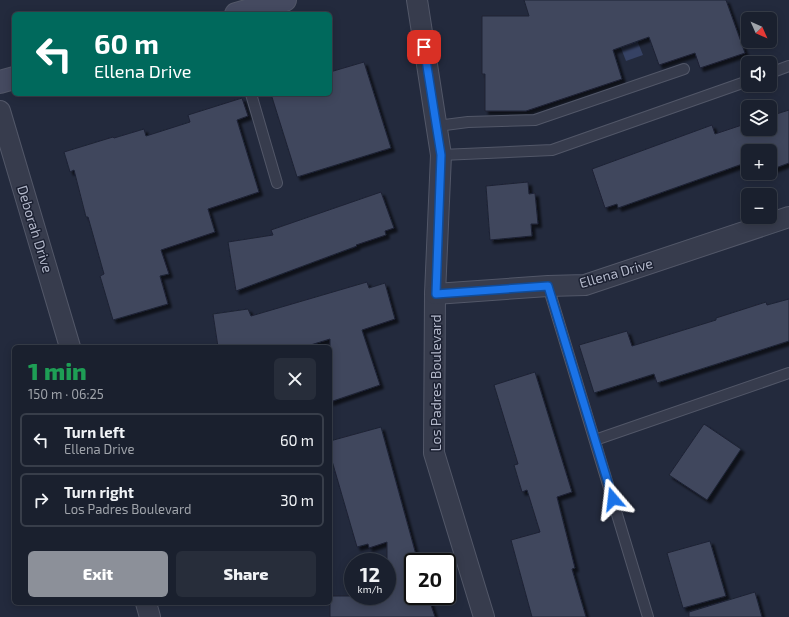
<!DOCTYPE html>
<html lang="en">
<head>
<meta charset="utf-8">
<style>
	:root { --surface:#1a202e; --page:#272d3a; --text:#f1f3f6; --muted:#9fa3aa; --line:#383e4a; --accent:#8c9099 }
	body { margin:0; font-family:"Exo 2",sans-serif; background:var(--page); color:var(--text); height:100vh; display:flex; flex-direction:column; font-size:15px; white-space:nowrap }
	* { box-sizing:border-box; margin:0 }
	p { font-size:13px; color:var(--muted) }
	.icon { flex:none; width:22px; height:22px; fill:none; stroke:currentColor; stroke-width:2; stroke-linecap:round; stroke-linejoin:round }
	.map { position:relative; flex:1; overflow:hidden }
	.panel { position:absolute; left:12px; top:345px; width:320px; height:260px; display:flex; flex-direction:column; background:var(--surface); border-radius:6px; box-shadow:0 2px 10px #0003,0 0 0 1px var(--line) }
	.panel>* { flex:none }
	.guide { position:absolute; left:12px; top:12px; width:320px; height:84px; border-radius:6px; box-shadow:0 2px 10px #0003,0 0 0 1px var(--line); background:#00695c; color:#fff; overflow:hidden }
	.needle { width:26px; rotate:135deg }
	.tools { position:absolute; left:741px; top:12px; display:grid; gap:8px }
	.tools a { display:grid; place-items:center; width:36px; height:36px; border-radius:6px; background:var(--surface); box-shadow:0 2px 10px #0003,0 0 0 1px var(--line); font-size:20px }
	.speed { position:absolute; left:344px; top:553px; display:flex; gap:8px; font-size:20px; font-weight:700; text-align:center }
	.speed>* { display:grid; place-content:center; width:52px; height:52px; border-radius:50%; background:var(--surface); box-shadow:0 2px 10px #0003,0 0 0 1px var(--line); line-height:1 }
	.speed small { font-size:10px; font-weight:400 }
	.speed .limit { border:2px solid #111; border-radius:6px; background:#fff; color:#111 }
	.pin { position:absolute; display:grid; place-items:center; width:34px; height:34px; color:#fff; margin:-17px; border-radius:8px; box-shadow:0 2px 6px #0006 }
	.me { position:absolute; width:44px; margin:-22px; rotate:343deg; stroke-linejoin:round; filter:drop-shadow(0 0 3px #0008) }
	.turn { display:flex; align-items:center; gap:14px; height:84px; padding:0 16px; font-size:18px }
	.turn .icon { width:52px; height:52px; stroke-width:2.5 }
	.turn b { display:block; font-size:28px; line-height:34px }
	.round { display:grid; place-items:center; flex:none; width:42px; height:42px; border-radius:6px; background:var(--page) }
	.summary { display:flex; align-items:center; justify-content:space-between; height:68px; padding:0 16px }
	h1 { font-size:24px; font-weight:800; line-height:30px; color:#1e9e55 }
	.primary-button { display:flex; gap:8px; margin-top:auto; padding:8px 16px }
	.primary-button a { flex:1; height:46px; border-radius:6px; background:var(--accent); color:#fff; font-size:16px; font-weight:800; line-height:46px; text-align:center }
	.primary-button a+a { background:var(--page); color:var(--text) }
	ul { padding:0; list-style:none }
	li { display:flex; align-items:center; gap:12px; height:54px; margin:0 8px 6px; padding:0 8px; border:2px solid var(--line); border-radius:6px }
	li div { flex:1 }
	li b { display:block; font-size:15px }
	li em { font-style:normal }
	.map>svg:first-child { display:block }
	.water { fill:#364264 }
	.building { fill:#3f465d; stroke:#1e2334; filter:url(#shadow) }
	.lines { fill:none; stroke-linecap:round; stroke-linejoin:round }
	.service-casing { stroke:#525768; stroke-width:12 }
	.minor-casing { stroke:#525768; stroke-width:22 }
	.secondary-casing { stroke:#525768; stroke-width:24 }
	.service { stroke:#373c4d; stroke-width:10 }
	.minor { stroke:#373c4d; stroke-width:20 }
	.secondary { stroke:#454a60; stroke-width:22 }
	.route-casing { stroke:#114b97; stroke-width:10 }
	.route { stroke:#1a73e8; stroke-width:7 }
	.labels { text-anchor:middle; stroke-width:3; stroke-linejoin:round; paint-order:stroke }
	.street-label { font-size:14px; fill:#b2b7c9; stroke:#1c2132 }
</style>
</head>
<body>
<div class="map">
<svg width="789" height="617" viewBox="0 0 789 617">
	<defs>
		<filter id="shadow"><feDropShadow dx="3.5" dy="3.5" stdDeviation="1" flood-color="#0009"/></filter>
	</defs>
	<rect width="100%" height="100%" fill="#232a3d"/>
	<polygon class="water" points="630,23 643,55 626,61 614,30"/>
	<g class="building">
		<polygon points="524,0 726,0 745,53 700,68 695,53 659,65 649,37 613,50 622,79 526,111 485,111 485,74 482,74 482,16 529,16"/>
		<polygon points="364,62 391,148 297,177 271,94 330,94 330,72"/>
		<polygon points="242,98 248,116 237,120 259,192 208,209 215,232 161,250 169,274 160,276 168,304 113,320 100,276 104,274 88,217 86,217 74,170 70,172 64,152 113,137 114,138 144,129 146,136 190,122 188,115"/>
		<polygon points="789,110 789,163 770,170 770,151 748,151 748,162 618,208 617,204 605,208 592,169 712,125 715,134 748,123 748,129 770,129 770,116"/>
		<polygon points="528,182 529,194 535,193 538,224 531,224 532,236 490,240 486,186"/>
		<polygon points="381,192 394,228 385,231 386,235 356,245 357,246 236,291 228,242 273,235 271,230"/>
		<polygon points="367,282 369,288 385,283 395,319 362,330 380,385 330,402 330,339 304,347 218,347 213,314 248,309 251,316"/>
		<polygon points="789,299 789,341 657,383 654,374 594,393 579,345 627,331 632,346 716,320 716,318 766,302 767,305"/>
		<polygon points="535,372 572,492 557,497 575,568 572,569 586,617 532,617 511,540 540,532 527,490 522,492 514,465 518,464 494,385"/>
		<polygon points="704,424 741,449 707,500 669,475"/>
		<polygon points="381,427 418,562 413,562 413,596 428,596 435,617 330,617 330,596 387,596 387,542 369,548 368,544 357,547 330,454 330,441"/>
		<polygon points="710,541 726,596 683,608 667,553"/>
		<polygon points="755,592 762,617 689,617 689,612"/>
	</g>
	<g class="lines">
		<defs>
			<g id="service">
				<polyline points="770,73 789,66"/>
				<polyline points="251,94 277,183"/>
				<polyline points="437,126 468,122 535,120 684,69"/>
				<polyline points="441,155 552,150 748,81"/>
				<polyline points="548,286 648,617"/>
				<polyline points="595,440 789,373"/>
			</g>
			<g id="minor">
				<polyline points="417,0 441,155 435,294 434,453 484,617"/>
				<polyline points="0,111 70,347"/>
				<polyline points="435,294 548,286 585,285 789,217"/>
				<polyline points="146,603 150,617"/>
			</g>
			<g id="secondary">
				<polyline points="236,14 285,0"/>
				<polyline points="0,82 14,78"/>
			</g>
		</defs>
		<use href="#service" class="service-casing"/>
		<use href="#minor" class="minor-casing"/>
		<use href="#secondary" class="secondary-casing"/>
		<use href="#service" class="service"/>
		<use href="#minor" class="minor"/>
		<use href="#secondary" class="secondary"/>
	</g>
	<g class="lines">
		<defs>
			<polyline id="route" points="424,47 441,155 436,294 548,286 613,499"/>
		</defs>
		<use href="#route" class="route-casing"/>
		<use href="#route" class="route"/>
	</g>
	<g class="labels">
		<g class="street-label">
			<text transform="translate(35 229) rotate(73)" y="5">Deborah Drive</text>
			<text transform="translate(616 273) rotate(-16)" y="5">Ellena Drive</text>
			<text transform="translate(436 383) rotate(-90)" y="5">Los Padres Boulevard</text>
		</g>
	</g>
</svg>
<div class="tools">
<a><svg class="needle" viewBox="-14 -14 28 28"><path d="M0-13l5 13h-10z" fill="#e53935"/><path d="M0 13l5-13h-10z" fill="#9fa3aa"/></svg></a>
<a><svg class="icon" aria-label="sound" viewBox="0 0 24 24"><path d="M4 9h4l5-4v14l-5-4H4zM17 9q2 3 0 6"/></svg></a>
<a><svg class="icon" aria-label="layers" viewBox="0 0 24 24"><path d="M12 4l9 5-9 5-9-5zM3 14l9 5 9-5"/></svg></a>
<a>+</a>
<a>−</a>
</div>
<div class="speed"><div>12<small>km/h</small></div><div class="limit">20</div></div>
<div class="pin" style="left:424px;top:47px;background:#d93025"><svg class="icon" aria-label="arrive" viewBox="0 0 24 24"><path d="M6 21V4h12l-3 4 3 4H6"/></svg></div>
<svg class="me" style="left:613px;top:499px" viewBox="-20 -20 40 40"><path d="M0-17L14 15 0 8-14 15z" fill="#1a73e8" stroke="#fff" stroke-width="4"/></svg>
<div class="guide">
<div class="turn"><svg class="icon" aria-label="left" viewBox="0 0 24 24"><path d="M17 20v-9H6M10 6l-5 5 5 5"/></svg><div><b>60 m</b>Ellena Drive</div></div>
</div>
<section class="panel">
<div class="summary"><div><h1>1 min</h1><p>150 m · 06:25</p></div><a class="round"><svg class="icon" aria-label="close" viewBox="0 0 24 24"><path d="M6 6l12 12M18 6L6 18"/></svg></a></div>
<ul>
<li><svg class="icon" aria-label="left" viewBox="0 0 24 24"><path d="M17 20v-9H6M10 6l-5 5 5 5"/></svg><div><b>Turn left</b><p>Ellena Drive</p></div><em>60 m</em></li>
<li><svg class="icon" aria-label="right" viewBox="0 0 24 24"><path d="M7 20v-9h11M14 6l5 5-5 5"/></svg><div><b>Turn right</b><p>Los Padres Boulevard</p></div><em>30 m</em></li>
</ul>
<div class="primary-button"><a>Exit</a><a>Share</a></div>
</section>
</div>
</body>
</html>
